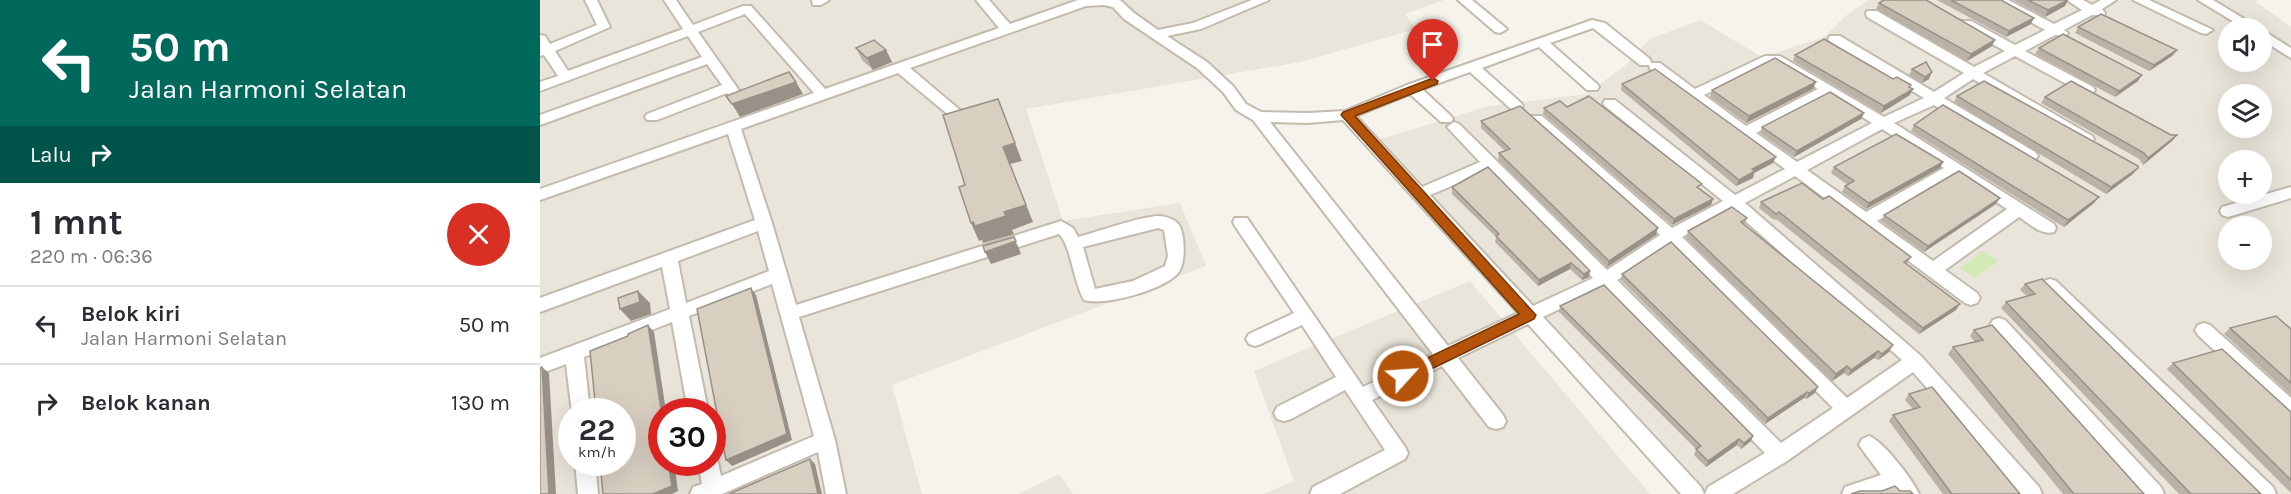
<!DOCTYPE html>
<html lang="id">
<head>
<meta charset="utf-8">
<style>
	:root { --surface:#fff; --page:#f2f2f3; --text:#2b2b33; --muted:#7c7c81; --line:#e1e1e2 }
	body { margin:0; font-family:Karla,sans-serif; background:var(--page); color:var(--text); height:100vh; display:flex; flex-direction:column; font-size:22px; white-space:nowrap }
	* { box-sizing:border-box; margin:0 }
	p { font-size:20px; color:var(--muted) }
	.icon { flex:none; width:33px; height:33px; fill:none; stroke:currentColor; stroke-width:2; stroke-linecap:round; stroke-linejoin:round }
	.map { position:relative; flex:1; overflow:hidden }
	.panel { display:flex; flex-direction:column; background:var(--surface); width:540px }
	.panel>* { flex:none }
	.banner { background:#00695c; color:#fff; overflow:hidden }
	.tools { position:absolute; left:1678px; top:18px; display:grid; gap:12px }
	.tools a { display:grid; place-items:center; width:54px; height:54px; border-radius:50%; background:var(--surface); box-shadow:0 6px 24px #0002; font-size:30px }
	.speed { position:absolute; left:18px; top:398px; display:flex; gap:12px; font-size:30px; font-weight:700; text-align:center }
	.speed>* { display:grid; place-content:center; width:78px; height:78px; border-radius:50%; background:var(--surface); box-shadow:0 6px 24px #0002; line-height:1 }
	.speed small { font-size:15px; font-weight:400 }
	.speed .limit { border:9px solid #d22; background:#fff; color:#111 }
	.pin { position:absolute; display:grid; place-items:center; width:51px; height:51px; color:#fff; margin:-62px -26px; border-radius:50% 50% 50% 0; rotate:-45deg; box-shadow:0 0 6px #0007 }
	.pin .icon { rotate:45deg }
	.me { position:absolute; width:66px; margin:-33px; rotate:64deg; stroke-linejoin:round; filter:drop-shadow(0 0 4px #0008) }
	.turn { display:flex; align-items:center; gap:21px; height:126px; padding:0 30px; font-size:27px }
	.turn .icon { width:78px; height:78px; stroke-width:2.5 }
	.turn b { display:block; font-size:42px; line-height:51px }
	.then { display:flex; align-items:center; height:57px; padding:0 30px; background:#0003; gap:12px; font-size:22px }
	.round { display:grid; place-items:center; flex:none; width:63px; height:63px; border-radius:32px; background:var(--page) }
	.summary { display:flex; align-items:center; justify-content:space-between; height:102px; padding:0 30px }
	h1 { font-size:36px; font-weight:700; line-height:45px }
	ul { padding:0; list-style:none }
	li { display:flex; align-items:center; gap:18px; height:78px; padding:0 30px; border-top:2px solid var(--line) }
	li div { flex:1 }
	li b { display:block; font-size:22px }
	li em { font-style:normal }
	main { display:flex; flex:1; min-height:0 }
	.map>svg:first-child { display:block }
	.residential { fill:#eae5da; fill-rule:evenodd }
	.green { fill:#d2eab5 }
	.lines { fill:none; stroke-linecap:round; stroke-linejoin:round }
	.minor-casing { stroke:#c2bbae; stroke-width:4 }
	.minor { fill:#fff; fill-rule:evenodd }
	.wall { fill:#bab2a6 }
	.shaded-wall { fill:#979187 }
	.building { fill:#d8cfc1; stroke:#979187; stroke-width:1.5 }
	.route { fill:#b45309; stroke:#753606; stroke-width:1.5 }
</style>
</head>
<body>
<main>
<section class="panel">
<div class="banner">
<div class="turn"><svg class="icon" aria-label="left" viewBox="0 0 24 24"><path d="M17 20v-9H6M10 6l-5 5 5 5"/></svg><div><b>50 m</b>Jalan Harmoni Selatan</div></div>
<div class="then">Lalu<svg class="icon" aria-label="right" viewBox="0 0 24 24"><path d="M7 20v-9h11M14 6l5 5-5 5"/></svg></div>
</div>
<div class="summary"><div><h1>1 mnt</h1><p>220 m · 06:36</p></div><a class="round" style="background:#d93025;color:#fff"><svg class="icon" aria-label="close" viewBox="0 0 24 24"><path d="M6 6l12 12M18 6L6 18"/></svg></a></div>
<ul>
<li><svg class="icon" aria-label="left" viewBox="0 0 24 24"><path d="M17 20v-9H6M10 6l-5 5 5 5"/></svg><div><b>Belok kiri</b><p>Jalan Harmoni Selatan</p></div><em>50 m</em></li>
<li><svg class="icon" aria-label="right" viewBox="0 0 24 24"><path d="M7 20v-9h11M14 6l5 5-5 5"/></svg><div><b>Belok kanan</b></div><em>130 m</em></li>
</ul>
</section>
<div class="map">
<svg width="1751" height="494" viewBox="0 0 1751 494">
	<rect width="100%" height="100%" fill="#f6f3ec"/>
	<g class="residential">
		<path d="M0,0H904L865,14L876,29L760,62L486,109L523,221L640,203L666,266L352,385L382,494H0ZM32,411H82V462H32ZM122,411H172V462H122Z"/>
		<path d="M1328,0H1719L1716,2L1751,27V44L1742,47L1751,53V494H1148L834,141L949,106L1046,94L1086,65L1110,39L1160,20L1222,57L1284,37L1304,17ZM1689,28H1722V62H1689ZM1689,94H1722V128H1689ZM1689,160H1722V194H1689ZM1689,226H1722V260H1689Z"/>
		<polygon points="930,281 1110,494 723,494 754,481 714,371"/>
		<polygon points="519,474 533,494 479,494"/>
	</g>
	<polygon class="green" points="1443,251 1458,261 1435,278 1420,268"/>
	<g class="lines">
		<defs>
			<g id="minor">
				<path d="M45,0H57L70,27L15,51L28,71L143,29L124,0H136L153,25L203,6H211L285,89L459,28L436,0H449L470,24L538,0H580L594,13L618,30L653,23L712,0H729L661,29L627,36L667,62L693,86L706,104L721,112L768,113L805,111L867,85L1052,20L1065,23L1110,59L1111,63H1120L1155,89L1225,56H1240L1344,117L1384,98L1290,42L1288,39L1290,36H1300L1394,92L1424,73L1327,17L1326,14L1327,11H1337L1434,67L1465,51L1421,27L1420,24L1421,21H1431L1475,45L1505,30L1452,0H1468L1514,24L1542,10L1527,0H1543L1552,5L1561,0H1576L1562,9L1565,13L1564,16L1552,15L1524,30L1528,33L1526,36L1515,35L1485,51L1553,87L1555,90L1553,93H1543L1475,56L1443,73L1552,136L1554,139L1552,142H1542L1433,79L1404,98L1495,152L1498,156L1495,160H1485L1394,105L1354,123L1514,224L1516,228L1514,232C1501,236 1489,223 1479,217L1405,270L1437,293L1440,298L1437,303L1431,305L1425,303L1255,176L1205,203L1381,356L1499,487L1502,494H1479L1373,372L1247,461L1193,494H1165L1168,487L1225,453L1063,288L1003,317L1161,487L1164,494H1141L988,324L918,358L963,415L966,421L963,427L956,429L949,427L902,366L832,400L865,447L868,453L865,459L800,494H770L773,487L845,450L805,390L751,419L744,421L737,419L734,413L737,407L796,377L762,325L721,344L715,346L709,344L706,339L709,334L754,313L695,226L693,222L695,218H707L823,387L893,354L713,120L696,110L683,92L657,68L584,19L573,7L564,5L546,6L370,68L427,116L429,119L427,122H417L358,73L201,129L232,223L256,305L521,221L533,228L538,237C560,231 599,217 618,216C625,216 635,219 639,225C645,235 646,264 638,273C624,290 565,306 544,300C533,281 531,245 519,234L259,317L295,440L306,494H286L278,452L182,494H150L153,487L162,484L158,462H172V455L178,462L181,476L274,436L232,284L149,316L168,411H148L132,322L44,357L50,411H32V413L26,364L0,374V358L130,309L122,267L0,312V298L215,220L188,134L0,200V189L274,93L205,14L158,32L205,99L203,102H193L187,93L117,120H107L105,117L107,114L182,85L167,64L0,125V115L162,57L148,36L0,91V82L18,76L4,55L0,56V35L5,36L10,44L57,25ZM1053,28L1100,65H1109L1110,69L1245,169L1195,195L1075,100H1065L1063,103L1065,106L1183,201L1132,228L1002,116H992L990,119L992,122L1120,235L1067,270L919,124L914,122L907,127L940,162L882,187L816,116L870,94L901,122H911L913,119L911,116L882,89L930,72L971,109H981L983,106L981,103L942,68L999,47L1047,90H1057L1059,87L1057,84L1010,43ZM1232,63L1237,64L1278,89L1206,126L1164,95ZM1288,96L1332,123L1257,162L1216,133ZM803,120L978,313L908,346L730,122L768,123ZM1342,129L1404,168L1326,212L1267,170ZM948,171L1053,278L993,306L890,195ZM1416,175L1467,209L1393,261L1337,221ZM1193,210L1362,360L1307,398L1142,237ZM618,228L624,230L628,256L625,266L593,281L555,289L543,247ZM218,231L229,271L146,303L138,261ZM1130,245L1293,408L1241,443L1077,280Z"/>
				<polygon points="272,0 289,0 281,5 273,5"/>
				<polygon points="918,0 932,0 967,29 960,33 955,32"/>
				<polygon points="1593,0 1609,0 1673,30 1666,34 1661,33"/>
				<polygon points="1658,0 1673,0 1719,28 1704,28"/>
				<polygon points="1722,30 1751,48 1751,58 1722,40"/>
				<polygon points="1751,187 1751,198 1688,217 1682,215 1680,211 1682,207"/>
				<polygon points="1510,279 1516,281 1733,487 1736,494 1712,494 1504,291 1501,286 1504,281"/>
				<polygon points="1459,318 1465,320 1621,487 1624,494 1601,494 1453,330 1450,325 1453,320"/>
				<polygon points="1664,323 1670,325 1751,398 1751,418 1744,416 1658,335 1655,330 1658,325"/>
				<path d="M1329,436C1343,441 1373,480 1379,494H1356L1352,489L1338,494H1302L1305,487L1341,475L1319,445L1322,439Z"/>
				<polygon points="35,462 55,462 58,494 38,494"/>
			</g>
		</defs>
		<use href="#minor" class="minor-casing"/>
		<use href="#minor" class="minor"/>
	</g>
	<g class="wall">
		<polygon points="1397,0 1461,0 1491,24 1466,37"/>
		<polygon points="1473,0 1528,0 1525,6 1505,17"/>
		<polygon points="1339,3 1452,46 1427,61 1336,9"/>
		<polygon points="1538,27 1637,50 1632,56 1609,71 1535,33"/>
		<polygon points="316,48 346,50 352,62 333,70 322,60"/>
		<polygon points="1499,48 1598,81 1575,97 1495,54"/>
		<polygon points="1255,55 1353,79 1371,85 1370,87 1370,95 1341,113 1253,61"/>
		<polygon points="1372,69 1389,79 1382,83 1369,75"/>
		<polygon points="1082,84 1233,163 1214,173 1213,178 1196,186 1081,90"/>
		<polygon points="1273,89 1206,123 1170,97 1172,90"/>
		<polygon points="1417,96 1593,174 1566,194 1414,102"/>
		<polygon points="1505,97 1632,141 1603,165 1599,159 1501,103"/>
		<polygon points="1027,107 1161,189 1173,199 1171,205 1132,225 1003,114 1004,108"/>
		<polygon points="1324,113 1321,119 1254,157 1220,133 1222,127"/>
		<polygon points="941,121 1116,235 1067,267 958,160 959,153 965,151 941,128"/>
		<polygon points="1374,125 1554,203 1524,227 1371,131"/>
		<polygon points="1403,162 1400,168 1326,209 1302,192 1305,186 1308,185 1291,173 1294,167"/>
		<polygon points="948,167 1049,277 1042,280 1030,269 998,286 955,242 956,237 912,194 912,187"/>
		<polygon points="1283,199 1371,257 1367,264 1416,310 1379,334 1236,219 1234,220 1219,208 1221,202"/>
		<polygon points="1456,204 1384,252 1341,221 1344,215"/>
		<polygon points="1207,218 1205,225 1349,352 1338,360 1334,358 1308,376 1304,373 1292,381 1146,238 1148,231"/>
		<polygon points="1082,274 1275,393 1266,399 1264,398 1225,424 1081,280"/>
		<polygon points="1485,284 1721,494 1639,494 1461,308 1466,302 1487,296 1480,290"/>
		<polygon points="1020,306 1213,436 1211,441 1201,449 1197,445 1166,467 1154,455 1156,449 1019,312"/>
		<polygon points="1690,328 1751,329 1751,395 1684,334"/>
		<polygon points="1434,330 1604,494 1523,494 1408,354 1413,347 1435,342 1430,336"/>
		<polygon points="1633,363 1751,412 1751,493 1627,369"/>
		<polygon points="1369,394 1480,494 1403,494 1349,421 1353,415 1373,409 1365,400"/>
	</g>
	<g class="shaded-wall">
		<polygon points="1528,0 1525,6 1505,17 1508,10"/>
		<polygon points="1494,18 1491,24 1466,37 1469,31"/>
		<polygon points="1455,40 1452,46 1427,61 1431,54"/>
		<polygon points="346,50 352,62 333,70 327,58"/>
		<polygon points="1637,50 1632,56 1609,71 1614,65"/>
		<polygon points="1392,72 1389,79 1382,83 1385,77"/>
		<polygon points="1602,75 1598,81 1575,97 1579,91"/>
		<polygon points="256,82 263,94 200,117 192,104"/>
		<polygon points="1276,82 1273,89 1206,123 1209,116"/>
		<polygon points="1373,89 1370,95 1341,113 1344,106"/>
		<polygon points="458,99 482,161 470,164 493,222 472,230 474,234 443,243 442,240 439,241 431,223 464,212 463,147"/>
		<polygon points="1324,113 1321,119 1254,157 1257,151"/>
		<polygon points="1637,135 1632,141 1603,165 1608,158"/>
		<polygon points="1236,157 1233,163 1214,173 1213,178 1196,186 1199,180 1212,169"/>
		<polygon points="1403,162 1400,168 1326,209 1329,203"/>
		<polygon points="1598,168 1593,174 1566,194 1571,187"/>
		<polygon points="1559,197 1554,203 1524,227 1528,220"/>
		<polygon points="1460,198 1456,204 1384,252 1388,246"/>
		<polygon points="1173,199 1171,205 1132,225 1134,219"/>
		<polygon points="1118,228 1116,235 1067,267 1069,261"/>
		<polygon points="474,237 481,254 451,264 445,252"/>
		<polygon points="1031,263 1030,269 998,286 999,280"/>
		<polygon points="1050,271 1049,277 1042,280 1044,274"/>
		<polygon points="211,288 216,295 252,440 192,466 186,460"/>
		<polygon points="98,291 110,303 111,314 91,321 80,309"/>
		<polygon points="1420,304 1416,310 1379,334 1383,328"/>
		<polygon points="108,325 114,332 126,411 122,411 122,416"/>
		<polygon points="1353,345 1349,352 1338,360 1342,354"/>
		<polygon points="1338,351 1334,358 1308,376 1311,370"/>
		<polygon points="1307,366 1304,373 1292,381 1296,374"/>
		<polygon points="2,367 9,373 16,494 9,494"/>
		<polygon points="1278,387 1275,393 1266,399 1269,393"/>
		<polygon points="1267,392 1264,398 1225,424 1228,418"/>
		<polygon points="1213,436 1211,441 1201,449 1204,443"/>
		<polygon points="1199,439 1197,445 1166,467 1168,461"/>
		<polygon points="270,459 275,464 282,494 278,494"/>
		<polygon points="128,462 134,462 138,491 132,494 113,494"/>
	</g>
	<g class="building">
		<polygon points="1344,0 1386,0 1455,40 1431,54 1339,3"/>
		<polygon points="1411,0 1461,0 1494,18 1469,31"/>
		<polygon points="1488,0 1528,0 1508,10"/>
		<polygon points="1561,14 1637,50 1614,65 1538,27"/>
		<polygon points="1523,34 1602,75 1579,91 1499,48"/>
		<polygon points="1284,39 1353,79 1357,77 1371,85 1369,87 1373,89 1344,106 1255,55"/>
		<polygon points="334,40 346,50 327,58 316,48"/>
		<polygon points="1235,58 1276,82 1209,116 1172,90"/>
		<polygon points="1386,62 1392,72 1385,77 1372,69"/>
		<polygon points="1115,69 1236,157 1212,169 1215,171 1199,180 1082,84"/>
		<polygon points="249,72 256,82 192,104 186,96"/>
		<polygon points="1444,81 1598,166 1598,168 1571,187 1417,96"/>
		<polygon points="1531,81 1631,135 1637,135 1608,158 1604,153 1505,97"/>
		<polygon points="1290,92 1324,113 1257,151 1222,127"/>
		<polygon points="1049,96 1162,184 1157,187 1173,199 1134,219 1004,108 1020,101 1027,107"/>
		<polygon points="458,99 475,143 463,147 486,205 464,212 466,216 435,226 433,222 431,223 419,187 425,185 403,115"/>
		<polygon points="1403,105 1559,197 1528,220 1374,125"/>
		<polygon points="980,106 1118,228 1069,261 959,153 970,149 941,121"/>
		<polygon points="1356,134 1403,162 1329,203 1305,186 1314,181 1294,167"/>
		<polygon points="948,167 1050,271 1044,274 1031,263 999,280 956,236 959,234 912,187"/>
		<polygon points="1419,171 1460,198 1388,246 1344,215"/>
		<polygon points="1262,183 1283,199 1289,196 1371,257 1364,262 1420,304 1383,328 1239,212 1236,214 1221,202"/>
		<polygon points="1192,207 1207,218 1201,222 1353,345 1342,354 1338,351 1311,370 1307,366 1296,374 1148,231"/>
		<polygon points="474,237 476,241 445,252 443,246"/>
		<polygon points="1131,242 1278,387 1269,393 1267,392 1228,418 1082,274"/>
		<polygon points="1502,279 1721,494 1651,494 1466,302 1495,294 1485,284"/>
		<polygon points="1064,285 1213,436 1204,443 1199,439 1168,461 1156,449 1161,446 1020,306"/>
		<polygon points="211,288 247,434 186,460 157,309"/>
		<polygon points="98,291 100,302 80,309 78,298"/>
		<polygon points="1736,316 1751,329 1751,383 1690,328"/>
		<polygon points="108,325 122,416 122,462 128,462 132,486 113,494 63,494 60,462 82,462 82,411 56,411 50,351 88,336 88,334"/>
		<polygon points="1452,325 1604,494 1534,494 1413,347 1443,340 1434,330"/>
		<polygon points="1682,349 1751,412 1751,480 1633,363"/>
		<polygon points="2,367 9,494 0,494 0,368"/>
		<polygon points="1392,387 1480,494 1412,494 1353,415 1380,407 1369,394"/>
		<polygon points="270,459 278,494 189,494"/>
		<polygon points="1355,486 1360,491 1370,491 1373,494 1311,494 1320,491 1342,491"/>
	</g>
	<polygon class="route" points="893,78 898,81 897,84 815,116 996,315 994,319 863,383 858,381 855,376 858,372 979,314 801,115 803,112"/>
</svg>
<div class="tools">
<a><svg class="icon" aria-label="sound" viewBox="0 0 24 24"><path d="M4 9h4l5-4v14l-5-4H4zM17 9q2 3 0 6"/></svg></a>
<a><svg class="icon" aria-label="layers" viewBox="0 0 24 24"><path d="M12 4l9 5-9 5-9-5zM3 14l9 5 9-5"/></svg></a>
<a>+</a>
<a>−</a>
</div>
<div class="speed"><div>22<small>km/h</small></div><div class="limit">30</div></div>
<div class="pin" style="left:893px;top:81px;background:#d93025"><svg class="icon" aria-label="arrive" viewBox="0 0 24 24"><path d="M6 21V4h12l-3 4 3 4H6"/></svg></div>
<svg class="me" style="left:863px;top:376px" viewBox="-20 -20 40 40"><circle r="17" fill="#b45309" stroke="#fff" stroke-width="3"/><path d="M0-11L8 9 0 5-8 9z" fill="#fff"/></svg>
</div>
</main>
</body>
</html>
